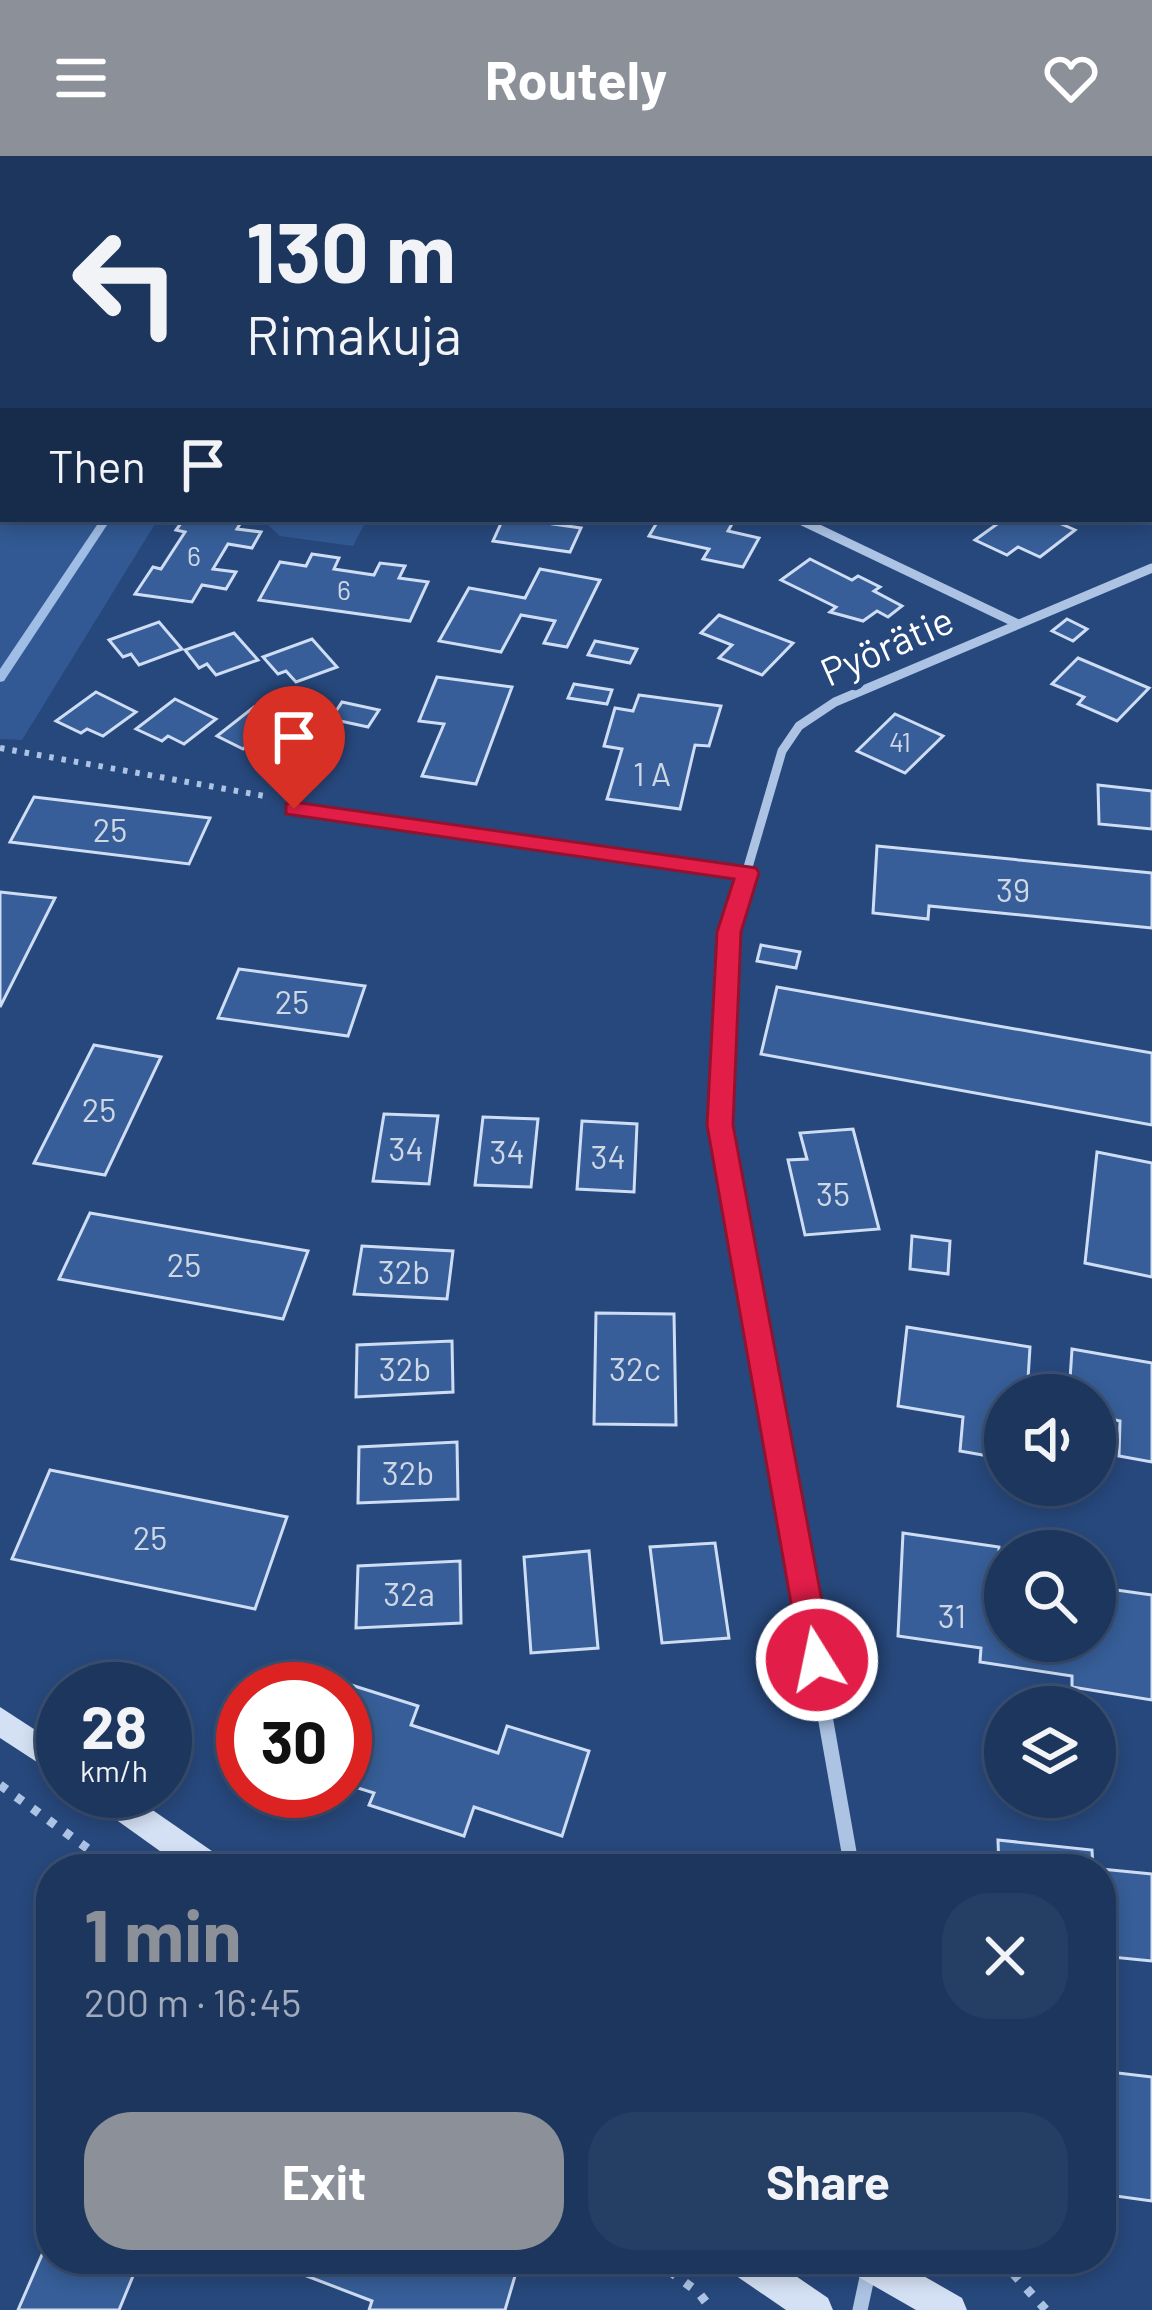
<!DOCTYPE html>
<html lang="en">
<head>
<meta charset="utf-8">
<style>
	:root { --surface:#1d365d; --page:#253e63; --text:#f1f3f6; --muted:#a0abbc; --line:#3b5072; --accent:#8c9099 }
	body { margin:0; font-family:Barlow,sans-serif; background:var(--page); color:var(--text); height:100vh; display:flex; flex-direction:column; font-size:45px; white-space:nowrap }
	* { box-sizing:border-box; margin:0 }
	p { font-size:39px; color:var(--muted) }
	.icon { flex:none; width:66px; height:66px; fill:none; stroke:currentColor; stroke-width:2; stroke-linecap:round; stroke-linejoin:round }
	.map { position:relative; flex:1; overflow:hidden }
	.details { position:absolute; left:36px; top:1698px; width:1080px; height:420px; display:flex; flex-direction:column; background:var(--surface); border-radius:48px; box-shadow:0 6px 18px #0003,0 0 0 3px var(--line) }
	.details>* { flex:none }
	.top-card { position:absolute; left:0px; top:0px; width:1152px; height:366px; box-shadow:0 6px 18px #0003,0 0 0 3px var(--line); background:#1d365d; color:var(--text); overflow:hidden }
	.buttons { position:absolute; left:984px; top:1218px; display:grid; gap:24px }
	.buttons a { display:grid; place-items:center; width:132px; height:132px; border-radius:50%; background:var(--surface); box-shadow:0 6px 18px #0003,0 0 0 3px var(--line); font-size:60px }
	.speed { position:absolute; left:36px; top:1506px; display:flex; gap:24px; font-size:60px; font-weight:700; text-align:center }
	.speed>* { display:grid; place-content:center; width:156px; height:156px; border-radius:50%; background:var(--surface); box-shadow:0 6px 18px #0003,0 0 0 3px var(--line); line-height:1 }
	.speed small { font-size:30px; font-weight:400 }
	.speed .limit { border:18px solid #d22; background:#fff; color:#111 }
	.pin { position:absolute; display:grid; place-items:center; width:102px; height:102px; color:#fff; margin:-123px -51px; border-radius:50% 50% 50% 0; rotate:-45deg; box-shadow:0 0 12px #0007 }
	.pin .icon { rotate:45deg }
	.me { position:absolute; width:132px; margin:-66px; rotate:350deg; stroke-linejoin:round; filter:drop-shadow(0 0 9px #0008) }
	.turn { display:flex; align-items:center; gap:42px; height:252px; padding:0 48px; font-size:54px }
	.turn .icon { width:156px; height:156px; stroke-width:2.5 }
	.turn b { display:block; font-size:84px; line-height:102px }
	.then { display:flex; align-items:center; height:114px; padding:0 48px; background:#0003; gap:24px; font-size:45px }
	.round { display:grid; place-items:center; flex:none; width:126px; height:126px; border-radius:48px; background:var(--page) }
	.headline { display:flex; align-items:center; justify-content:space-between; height:204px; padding:0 48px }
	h1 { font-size:72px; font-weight:700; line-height:90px; color:var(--accent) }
	.action { display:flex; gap:24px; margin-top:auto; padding:24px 48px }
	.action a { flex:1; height:138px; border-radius:48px; background:var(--accent); color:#fff; font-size:48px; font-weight:700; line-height:138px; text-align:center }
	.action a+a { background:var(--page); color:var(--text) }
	header { display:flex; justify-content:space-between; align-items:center; height:156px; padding:0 48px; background:var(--accent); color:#fff; font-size:54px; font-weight:700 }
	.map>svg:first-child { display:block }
	.green { fill:#325993 }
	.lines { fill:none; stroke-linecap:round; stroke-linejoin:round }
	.stream { fill:#a0bde5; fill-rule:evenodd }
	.building { fill:#375e98; stroke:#ceddf4; stroke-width:3 }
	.path-far2 { stroke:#acc3e4; stroke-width:4.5; stroke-dasharray:3 6; stroke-linecap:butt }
	.path-far1 { stroke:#acc3e4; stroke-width:6; stroke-dasharray:4.5 8; stroke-linecap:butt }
	.path { stroke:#acc3e4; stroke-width:9; stroke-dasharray:8 12; stroke-linecap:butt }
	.minor-far2 { stroke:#acc3e4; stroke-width:9 }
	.minor-far1 { stroke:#acc3e4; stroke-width:12 }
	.minor { stroke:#acc3e4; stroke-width:15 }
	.secondary { fill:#d4e1f4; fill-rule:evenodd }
	.route { fill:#e11d48; stroke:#92132f; stroke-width:3 }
	.labels { text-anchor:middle; stroke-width:12; stroke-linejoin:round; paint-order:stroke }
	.far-number-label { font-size:27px; fill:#cdd7e5 }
	.number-label { font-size:33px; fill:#cdd7e5 }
	.street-label { font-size:39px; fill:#fff; stroke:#27487c }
</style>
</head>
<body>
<header><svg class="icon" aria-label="menu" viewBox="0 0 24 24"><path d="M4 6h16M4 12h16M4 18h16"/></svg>Routely<svg class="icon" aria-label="heart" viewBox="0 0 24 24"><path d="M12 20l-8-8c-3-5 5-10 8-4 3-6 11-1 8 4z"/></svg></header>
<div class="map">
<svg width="1152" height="2154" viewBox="0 0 1152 2154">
	<rect width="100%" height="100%" fill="#27487c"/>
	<g class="green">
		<polygon points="0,0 1152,0 1152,187 1149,3 3,3 3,363 158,363 22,584 0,583"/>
		<polygon points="273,363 367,363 353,390 280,380 269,370"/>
	</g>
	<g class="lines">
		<g class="stream">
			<polygon points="350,0 358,0 356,3 348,3"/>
			<polygon points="101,363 111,363 4,525 0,526 0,513"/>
		</g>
	</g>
	<g class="building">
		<polygon points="184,363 243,363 237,373 261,376 252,392 228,388 213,413 236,416 226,433 202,429 192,446 135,438 153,411 161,413 185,376 176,374"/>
		<polygon points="503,363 555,363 553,368 581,372 570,396 493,385"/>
		<polygon points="659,363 719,363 733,366 728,375 759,382 743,411 703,403 709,393 649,380"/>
		<polygon points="1004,363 1050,363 1075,374 1040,401 1018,391 1007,399 975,384"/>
		<polygon points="312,398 339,402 334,413 374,419 380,407 405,410 399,422 428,426 410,465 259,444 280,406 306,410"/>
		<polygon points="810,403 852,424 858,420 880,431 874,435 902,450 888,461 877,455 863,465 830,456 836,451 781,424"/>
		<polygon points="540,413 600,424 567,491 544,487 555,465 521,459 501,496 439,485 469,432 525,442"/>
		<polygon points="719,459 793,487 762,519 719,502 732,489 701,477"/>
		<polygon points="1067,463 1087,473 1073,485 1052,475"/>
		<polygon points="159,466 182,493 139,509 131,498 123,501 109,484"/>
		<polygon points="234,477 258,504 216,519 207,508 199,512 185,494"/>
		<polygon points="312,483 337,511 296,526 286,515 278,518 263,501"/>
		<polygon points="595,485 637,493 630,507 588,499"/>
		<polygon points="1078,502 1149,532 1117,565 1078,548 1084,541 1052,528"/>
		<polygon points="437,521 512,531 476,628 422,620 444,568 419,565"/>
		<polygon points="574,528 612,534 607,548 568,542"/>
		<polygon points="96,536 136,556 103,580 87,573 81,577 56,565"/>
		<polygon points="639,539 721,550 709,590 695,589 680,653 607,643 622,593 604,590 615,552 633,555"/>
		<polygon points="175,543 216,563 184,588 168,580 162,585 136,573"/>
		<polygon points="342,546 379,554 368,571 331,563"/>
		<polygon points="254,551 296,571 265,596 249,588 243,593 217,580"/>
		<polygon points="895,558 943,580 905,617 857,595"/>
		<polygon points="1098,629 1152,635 1152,673 1099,668"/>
		<polygon points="34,641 210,662 189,708 10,686"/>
		<polygon points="877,690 1152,717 1152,772 929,750 928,763 873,757"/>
		<polygon points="0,736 55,742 0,851"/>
		<polygon points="761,789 800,796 796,812 757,805"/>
		<polygon points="239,813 365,830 348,880 218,862"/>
		<polygon points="777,831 1152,897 1152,969 761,898"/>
		<polygon points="94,889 161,901 105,1019 34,1007"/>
		<polygon points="384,958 438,960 429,1028 373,1025"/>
		<polygon points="483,961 538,963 531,1031 475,1029"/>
		<polygon points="582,965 637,968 634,1036 577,1033"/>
		<polygon points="853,973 879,1073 805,1079 788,1004 807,1003 800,977"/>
		<polygon points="1097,996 1152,1007 1152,1121 1085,1107"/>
		<polygon points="90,1057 308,1095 283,1163 59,1123"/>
		<polygon points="912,1080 950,1085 948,1118 910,1113"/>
		<polygon points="362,1090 453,1095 447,1143 354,1138"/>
		<polygon points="596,1157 674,1158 676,1269 594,1268"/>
		<polygon points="907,1171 1030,1191 1027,1239 1005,1239 1005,1303 960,1295 963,1261 898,1250"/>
		<polygon points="452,1185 453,1236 356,1241 357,1189"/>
		<polygon points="1072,1193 1152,1207 1152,1306 1119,1300 1120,1265 1095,1260 1095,1239 1069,1239"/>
		<polygon points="457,1286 458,1343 358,1347 359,1291"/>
		<polygon points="50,1314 287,1361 255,1453 12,1403"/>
		<polygon points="903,1377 999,1391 999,1401 1005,1402 1005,1485 1095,1485 1095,1431 1152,1439 1152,1544 1072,1531 1072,1520 980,1506 981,1492 898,1480"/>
		<polygon points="715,1387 729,1482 662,1487 650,1391"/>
		<polygon points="589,1395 598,1492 531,1497 524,1401"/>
		<polygon points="460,1405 461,1467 356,1472 358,1410"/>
		<polygon points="332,1523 418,1550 411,1569 498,1597 507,1570 589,1595 562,1680 474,1651 464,1680 369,1649 374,1637 345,1628 345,1533 328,1533"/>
		<polygon points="998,1684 1092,1694 1093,1712 1099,1713 999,1713"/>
		<polygon points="1101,1713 1152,1718 1152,1805 1101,1800"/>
		<polygon points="1101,1915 1152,1921 1152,2045 1101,2038"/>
		<polygon points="51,2078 51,2103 140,2103 119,2154 18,2154"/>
		<polygon points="280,2103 520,2103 505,2154 369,2154 372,2145 278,2109"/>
	</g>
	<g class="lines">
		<g class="path-far2">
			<polyline points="157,0 191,3"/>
			<polyline points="696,0 712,3"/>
			<polyline points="206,3 216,0"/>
			<polyline points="318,3 322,0"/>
		</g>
		<polyline class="path-far1" points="0,592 270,641"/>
		<g class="path">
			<polyline points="0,1629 116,1713"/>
			<polyline points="653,2103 698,2136 712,2154"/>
			<polyline points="1000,2103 1046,2154"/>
		</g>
		<g class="minor-far2">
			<polyline points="798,363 1018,468"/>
			<polyline points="294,653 748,717"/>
			<polyline points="727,824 729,776 782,595 799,570 835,546 1152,412"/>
		</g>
		<polyline class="minor-far1" points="727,821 720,969 798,1410"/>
		<g class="minor">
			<polyline points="798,1407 852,1713"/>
			<polyline points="860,2154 871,2103"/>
		</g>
		<g class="secondary">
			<polygon points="0,1551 63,1592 63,1623 0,1582"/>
			<polygon points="85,1635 125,1635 222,1702 226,1713 185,1713 90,1645"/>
			<polygon points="724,2103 771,2103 828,2142 833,2154 786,2154 729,2115"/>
			<polygon points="843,2103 894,2103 962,2142 967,2154 916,2154 848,2115"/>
		</g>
	</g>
	<polygon class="route" points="294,646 756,712 759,717 741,776 733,969 833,1504 829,1514 817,1519 806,1514 801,1504 707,969 717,776 734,723 286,658 286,648"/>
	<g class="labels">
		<g class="far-number-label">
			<text x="194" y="410">6</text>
			<text x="344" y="444">6</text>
			<text x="900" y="596">41</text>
		</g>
		<g class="number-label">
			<text x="652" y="630">1 A</text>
			<text x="110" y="686">25</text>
			<text x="1013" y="746">39</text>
			<text x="292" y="858">25</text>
			<text x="99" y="966">25</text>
			<text x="406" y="1005">34</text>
			<text x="507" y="1008">34</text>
			<text x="608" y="1013">34</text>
			<text x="833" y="1050">35</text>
			<text x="184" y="1121">25</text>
			<text x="404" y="1128">32b</text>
			<text x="405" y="1225">32b</text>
			<text x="635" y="1225">32c</text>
			<text x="408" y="1329">32b</text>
			<text x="150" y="1394">25</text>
			<text x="409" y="1450">32a</text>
			<text x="952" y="1472">31</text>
		</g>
		<g class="street-label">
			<text transform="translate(887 490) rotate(-24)" y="14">Pyörätie</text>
		</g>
	</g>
</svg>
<div class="buttons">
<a><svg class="icon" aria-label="sound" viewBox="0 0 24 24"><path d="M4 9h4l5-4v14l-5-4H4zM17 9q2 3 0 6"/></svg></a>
<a><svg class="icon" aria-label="search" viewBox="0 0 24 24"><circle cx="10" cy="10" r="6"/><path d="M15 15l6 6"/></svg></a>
<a><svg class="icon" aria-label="layers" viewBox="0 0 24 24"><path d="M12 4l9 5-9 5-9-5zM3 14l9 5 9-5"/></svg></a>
</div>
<div class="speed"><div>28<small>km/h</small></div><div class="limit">30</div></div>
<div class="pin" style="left:294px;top:653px;background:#d93025"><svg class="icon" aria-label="arrive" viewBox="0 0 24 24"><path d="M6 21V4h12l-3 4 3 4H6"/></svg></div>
<svg class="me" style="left:817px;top:1504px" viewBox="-20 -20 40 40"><circle r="17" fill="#e11d48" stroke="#fff" stroke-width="3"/><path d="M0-11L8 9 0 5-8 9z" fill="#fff"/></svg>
<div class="top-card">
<div class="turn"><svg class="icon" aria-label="left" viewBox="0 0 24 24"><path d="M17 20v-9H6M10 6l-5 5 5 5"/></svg><div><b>130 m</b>Rimakuja</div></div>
<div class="then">Then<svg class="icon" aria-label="arrive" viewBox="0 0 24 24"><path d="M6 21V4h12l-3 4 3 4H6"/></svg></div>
</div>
<section class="details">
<div class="headline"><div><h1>1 min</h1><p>200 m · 16:45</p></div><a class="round"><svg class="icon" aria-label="close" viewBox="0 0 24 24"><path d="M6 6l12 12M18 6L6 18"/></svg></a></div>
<div class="action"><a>Exit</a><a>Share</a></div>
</section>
</div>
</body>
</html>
